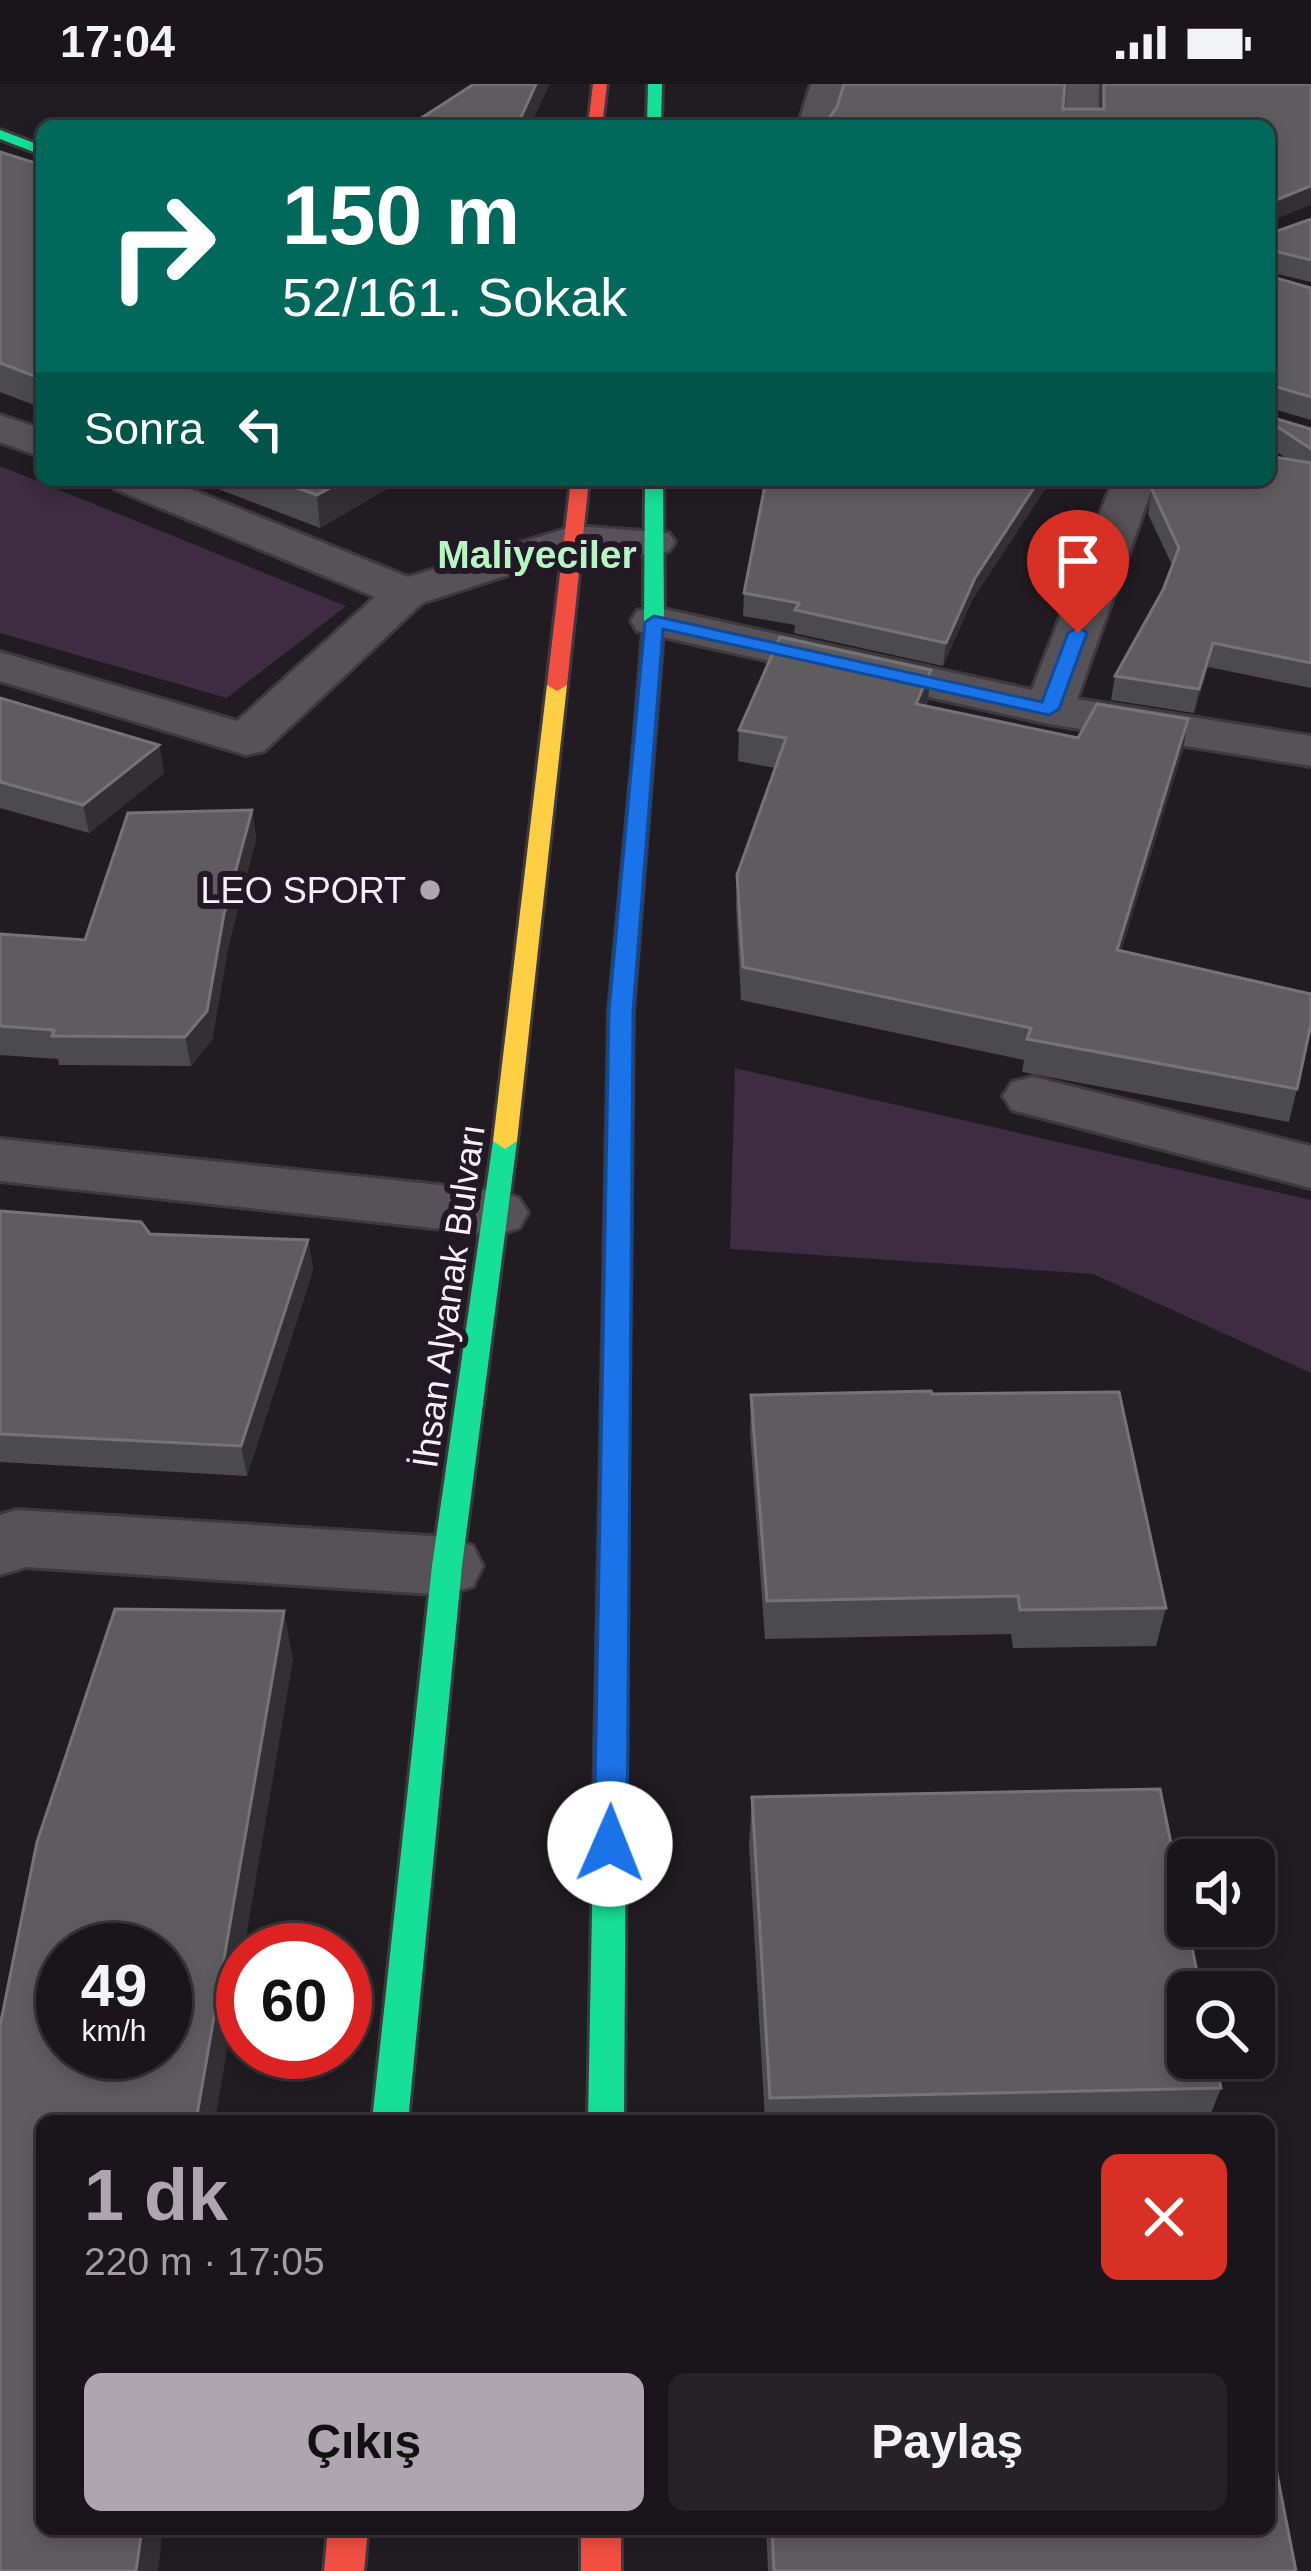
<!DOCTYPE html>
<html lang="tr">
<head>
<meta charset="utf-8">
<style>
	:root { --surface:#19151a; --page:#262227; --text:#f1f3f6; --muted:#9f9fa2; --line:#373439; --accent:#ada6ae }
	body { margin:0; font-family:Arial,sans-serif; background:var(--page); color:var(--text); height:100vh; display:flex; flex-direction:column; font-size:45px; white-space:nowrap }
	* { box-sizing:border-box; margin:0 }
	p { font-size:39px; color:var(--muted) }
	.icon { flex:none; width:66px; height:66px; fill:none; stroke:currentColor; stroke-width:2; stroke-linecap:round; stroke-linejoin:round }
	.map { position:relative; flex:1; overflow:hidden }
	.side { position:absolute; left:36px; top:2031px; width:1239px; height:420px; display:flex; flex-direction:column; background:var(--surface); border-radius:18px; box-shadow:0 6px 18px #0003,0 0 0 3px var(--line) }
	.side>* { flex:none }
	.banner { position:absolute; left:36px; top:36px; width:1239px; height:366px; border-radius:18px; box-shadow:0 6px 18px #0003,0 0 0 3px var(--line); background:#00695c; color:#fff; overflow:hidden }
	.buttons { position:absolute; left:1167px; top:1755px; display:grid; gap:24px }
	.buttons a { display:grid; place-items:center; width:108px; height:108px; border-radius:18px; background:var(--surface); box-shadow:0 6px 18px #0003,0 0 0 3px var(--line); font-size:60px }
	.speed { position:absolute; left:36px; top:1839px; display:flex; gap:24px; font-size:60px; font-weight:700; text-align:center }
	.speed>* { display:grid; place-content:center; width:156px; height:156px; border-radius:50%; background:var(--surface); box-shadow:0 6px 18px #0003,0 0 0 3px var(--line); line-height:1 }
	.speed small { font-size:30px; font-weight:400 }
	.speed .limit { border:18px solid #d22; background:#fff; color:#111 }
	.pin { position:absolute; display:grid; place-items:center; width:102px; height:102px; color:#fff; margin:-123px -51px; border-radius:50% 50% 50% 0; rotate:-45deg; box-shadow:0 0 12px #0007 }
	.pin .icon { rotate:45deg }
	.me { position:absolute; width:132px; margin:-66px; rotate:1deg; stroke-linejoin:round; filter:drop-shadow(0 0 9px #0008) }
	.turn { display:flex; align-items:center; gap:42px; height:252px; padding:0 48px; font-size:54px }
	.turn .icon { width:156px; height:156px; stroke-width:2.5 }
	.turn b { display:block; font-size:84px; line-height:102px }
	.then { display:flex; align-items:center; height:114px; padding:0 48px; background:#0003; gap:24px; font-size:45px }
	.round { display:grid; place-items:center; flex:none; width:126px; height:126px; border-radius:18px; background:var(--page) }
	.head { display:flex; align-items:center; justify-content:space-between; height:204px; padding:0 48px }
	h1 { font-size:72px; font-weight:700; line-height:90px; color:var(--accent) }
	.primary-button { display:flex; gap:24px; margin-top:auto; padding:24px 48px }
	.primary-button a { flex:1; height:138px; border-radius:18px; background:var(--accent); color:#111; font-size:48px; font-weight:700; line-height:138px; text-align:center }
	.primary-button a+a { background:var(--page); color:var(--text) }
	.status { display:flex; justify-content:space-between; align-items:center; height:84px; padding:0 60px; background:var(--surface); direction:ltr }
	.status svg { height:33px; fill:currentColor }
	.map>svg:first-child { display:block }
	.green { fill:#3e2c42 }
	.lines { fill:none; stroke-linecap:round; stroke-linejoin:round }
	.street-casing { stroke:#3d393e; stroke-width:6 }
	.fast-casing { stroke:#3d393e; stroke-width:6 }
	.slow-casing { stroke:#3d393e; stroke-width:6 }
	.jam-casing { stroke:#3d393e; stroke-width:6 }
	.street { fill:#565258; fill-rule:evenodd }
	.fast { fill:#16e098; fill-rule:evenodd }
	.slow { fill:#ffcf43; fill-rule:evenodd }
	.jam { fill:#f24e42; fill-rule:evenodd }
	.wall { fill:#4b4a4c }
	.shaded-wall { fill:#323033 }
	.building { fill:#5e5c5f; stroke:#767377; stroke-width:3; fill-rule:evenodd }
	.route { fill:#1a73e8; stroke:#114b97; stroke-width:3 }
	.poi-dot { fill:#ada6ae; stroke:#231826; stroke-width:4.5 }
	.labels { text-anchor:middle; stroke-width:12; stroke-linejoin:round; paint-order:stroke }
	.poi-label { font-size:36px; fill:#f8f1fa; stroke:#231826; text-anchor:end }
	.street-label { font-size:36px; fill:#f8f1fa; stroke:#231826 }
	.far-district-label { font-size:39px; font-weight:bold; fill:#b5f7c0; stroke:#231826 }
</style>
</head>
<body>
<div class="status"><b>17:04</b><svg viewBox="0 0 49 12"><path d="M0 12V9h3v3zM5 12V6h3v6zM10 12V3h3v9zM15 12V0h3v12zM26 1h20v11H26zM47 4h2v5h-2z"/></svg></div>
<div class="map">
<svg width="1311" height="2487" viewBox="0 0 1311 2487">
	<rect width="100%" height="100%" fill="#211c22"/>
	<g class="green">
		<polygon points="0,382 346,522 227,614 0,549"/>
		<polygon points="735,984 1311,1116 1311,1289 1093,1190 730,1165"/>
	</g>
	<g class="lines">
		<defs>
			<g id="street">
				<polygon points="811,0 843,0 832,42 798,42"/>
				<polygon points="1067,0 1099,0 1098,42 1064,42"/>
				<polygon points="0,331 42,345 42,373 0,358"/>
				<polygon points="109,396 168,396 408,493 575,442 669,449 675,458 669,467 653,471 578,468 422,519 264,667 246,671 0,597 0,568 237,637 375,513 115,405"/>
				<polygon points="1113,396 1155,396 1077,615 1311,652 1311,682 1049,640 654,551 637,547 631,537 637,527 654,523 1032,606"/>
				<polygon points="1033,993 1311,1062 1311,1104 1012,1026 1003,1012 1012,998"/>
				<polygon points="0,1055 497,1107 519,1114 528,1129 519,1144 497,1151 0,1097"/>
				<polygon points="17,1426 447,1453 473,1462 483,1482 473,1502 447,1511 26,1483 0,1491 0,1431"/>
			</g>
			<g id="fast">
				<polygon points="648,0 662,0 661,42 647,42"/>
				<polygon points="0,46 42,62 42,71 0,55"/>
				<polygon points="645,396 663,396 664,537 653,672 643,678 633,672 644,537"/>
				<polygon points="505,1049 517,1057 462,1482 408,2037 372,2037 432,1482 493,1057"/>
				<polygon points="614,1400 624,1403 628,1411 624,2037 588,2037 600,1411 604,1403"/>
			</g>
			<g id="slow">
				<polygon points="557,595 567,601 517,1057 505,1065 493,1057 547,601"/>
				<polygon points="643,666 653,672 633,927 628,1411 624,1419 604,1419 600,1411 609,927 633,672"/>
			</g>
			<g id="jam">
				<polygon points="593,0 607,0 602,42 588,42"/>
				<polygon points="571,396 589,396 567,601 557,607 547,601"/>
				<polygon points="328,2445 368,2445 364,2487 324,2487"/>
				<rect x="581" y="2445" width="40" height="42"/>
			</g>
		</defs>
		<use href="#street" class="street-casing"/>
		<use href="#fast" class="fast-casing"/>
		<use href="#slow" class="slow-casing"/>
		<use href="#jam" class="jam-casing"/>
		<use href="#street" class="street"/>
		<use href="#fast" class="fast"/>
		<use href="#slow" class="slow"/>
		<use href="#jam" class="jam"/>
	</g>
	<g class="wall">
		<polygon points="1102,0 1311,0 1270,138 1269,150 1311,135 1311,198 1269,188 837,23 1102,25"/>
		<polygon points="0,68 42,81 42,324 0,308"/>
		<polygon points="1269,192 1311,204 1311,336 1270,324 1270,333 1311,345 1311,604 1208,583 1194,629 1111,616 1115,592 1163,506 1172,481 1148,430 1152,406 1288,375 1269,363"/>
		<polygon points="195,396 402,396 320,444"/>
		<polygon points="766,396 1051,396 972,516 943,582 794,549 795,541 743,532 744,509"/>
		<polygon points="0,614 159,661 164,689 89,749 0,724"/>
		<polygon points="928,617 926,622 1078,654 1188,635 1183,666 1121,867 1297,1005 1289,1038 1022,988 1024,976 741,916 736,823 737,791 775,684 738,677 739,646"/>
		<polygon points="252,726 256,755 229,859 212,956 191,982 59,981 58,975 0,971 0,850 85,856"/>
		<polygon points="0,1127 150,1150 308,1156 313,1186 247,1392 0,1378"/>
		<polygon points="932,1310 1166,1524 1156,1562 1013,1564 1011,1550 765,1555 750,1349 751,1311"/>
		<polygon points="752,1713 1221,2004 1208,2037 765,2037 749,1761"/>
		<polygon points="766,2445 1269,2445 1296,2487 768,2487"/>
	</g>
	<g class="shaded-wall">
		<polygon points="536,0 550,0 530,42 517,42"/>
		<polygon points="1311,102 1311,121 1269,138 1271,118"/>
		<polygon points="344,396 402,396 320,444 317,411"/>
		<polygon points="1039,396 1051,396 972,516 943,582 946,559 975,494"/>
		<polygon points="1213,559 1208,583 1194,629 1199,605"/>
		<polygon points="931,586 928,617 913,651 916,620"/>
		<polygon points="1188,635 1183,666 1111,898 1117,866"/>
		<polygon points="159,661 164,689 89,749 83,721"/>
		<polygon points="252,726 256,755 229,859 212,956 191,982 185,953 224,830"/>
		<polygon points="308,1156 313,1186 247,1392 241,1362"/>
		<polygon points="284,1527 293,1576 215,2037 196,2037"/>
		<polygon points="142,2445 163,2445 158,2487 136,2487"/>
	</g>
	<g class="building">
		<polygon points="474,0 536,0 517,42 409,42"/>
		<polygon points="844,0 1065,0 1063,25 1104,25 1104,0 1311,0 1311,102 1271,118 1269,150 1311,135 1311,176 1270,166 1269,183 1269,42 824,42 837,23"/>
		<polygon points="0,68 42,81 42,295 0,279"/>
		<polygon points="1269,192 1311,204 1311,313 1271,301 1270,333 1311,345 1311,365 1269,337"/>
		<polygon points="1269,372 1311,379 1311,579 1213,559 1199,605 1115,592 1163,506 1179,464 1152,406 1155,396 1269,396"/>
		<polygon points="275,396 344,396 317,411"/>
		<polygon points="766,396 1039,396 975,494 946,559 795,526 799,519 744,509"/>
		<polygon points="780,553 931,586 916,620 1078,654 1097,620 1188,635 1117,866 1311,910 1311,940 1297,1005 1027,955 1031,944 743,883 737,791 786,654 739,646"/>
		<polygon points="0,614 159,661 83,721 0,698"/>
		<polygon points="252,726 224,830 207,927 185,953 52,952 54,946 0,942 0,850 85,856 128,729"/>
		<polygon points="0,1127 141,1138 150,1150 308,1156 241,1362 0,1350"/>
		<polygon points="931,1307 932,1310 1119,1308 1166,1524 1020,1526 1018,1512 767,1517 751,1311"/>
		<path d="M115,1525L284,1527L196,2037H42V2445H142L136,2487H0V1942L37,1758ZM63,1866H165V1968H63Z"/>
		<polygon points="1160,1705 1201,1908 1188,1908 1188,1974 1214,1974 1221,2004 770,2014 752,1713"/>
		<polygon points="1269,2349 1296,2487 774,2487 772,2445 1269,2445"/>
	</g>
	<polygon class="route" points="654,532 1042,618 1068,549 1078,543 1087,549 1059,625 1049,631 663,545 633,927 627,1760 622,1770 610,1774 598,1770 594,1760 609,927 645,538"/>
	<circle class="poi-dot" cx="430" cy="806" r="12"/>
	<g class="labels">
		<g class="poi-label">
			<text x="406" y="819">LEO SPORT</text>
		</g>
		<g class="street-label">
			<text transform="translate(448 1212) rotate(-82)" y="13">İhsan Alyanak Bulvarı</text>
		</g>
		<g class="far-district-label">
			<text x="537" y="484">Maliyeciler</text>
		</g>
	</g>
</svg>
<div class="buttons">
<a><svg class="icon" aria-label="sound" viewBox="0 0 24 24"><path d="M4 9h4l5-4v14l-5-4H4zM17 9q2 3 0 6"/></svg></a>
<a><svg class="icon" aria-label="search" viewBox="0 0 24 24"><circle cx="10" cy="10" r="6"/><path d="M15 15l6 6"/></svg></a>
</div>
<div class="speed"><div>49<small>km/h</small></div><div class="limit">60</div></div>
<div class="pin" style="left:1078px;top:549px;background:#d93025"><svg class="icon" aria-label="arrive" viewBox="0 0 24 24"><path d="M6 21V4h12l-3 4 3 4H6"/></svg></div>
<svg class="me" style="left:610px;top:1760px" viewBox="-20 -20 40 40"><circle r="19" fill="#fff"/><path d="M0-13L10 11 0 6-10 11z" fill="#1a73e8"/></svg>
<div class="banner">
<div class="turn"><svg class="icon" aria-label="right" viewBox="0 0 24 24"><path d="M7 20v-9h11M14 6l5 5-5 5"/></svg><div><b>150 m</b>52/161. Sokak</div></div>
<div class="then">Sonra<svg class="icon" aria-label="left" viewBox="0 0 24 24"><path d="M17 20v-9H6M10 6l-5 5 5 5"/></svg></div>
</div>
<section class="side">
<div class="head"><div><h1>1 dk</h1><p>220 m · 17:05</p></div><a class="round" style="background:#d93025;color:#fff"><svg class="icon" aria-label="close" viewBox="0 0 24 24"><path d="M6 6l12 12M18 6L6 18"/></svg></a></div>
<div class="primary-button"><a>Çıkış</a><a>Paylaş</a></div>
</section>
</div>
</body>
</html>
